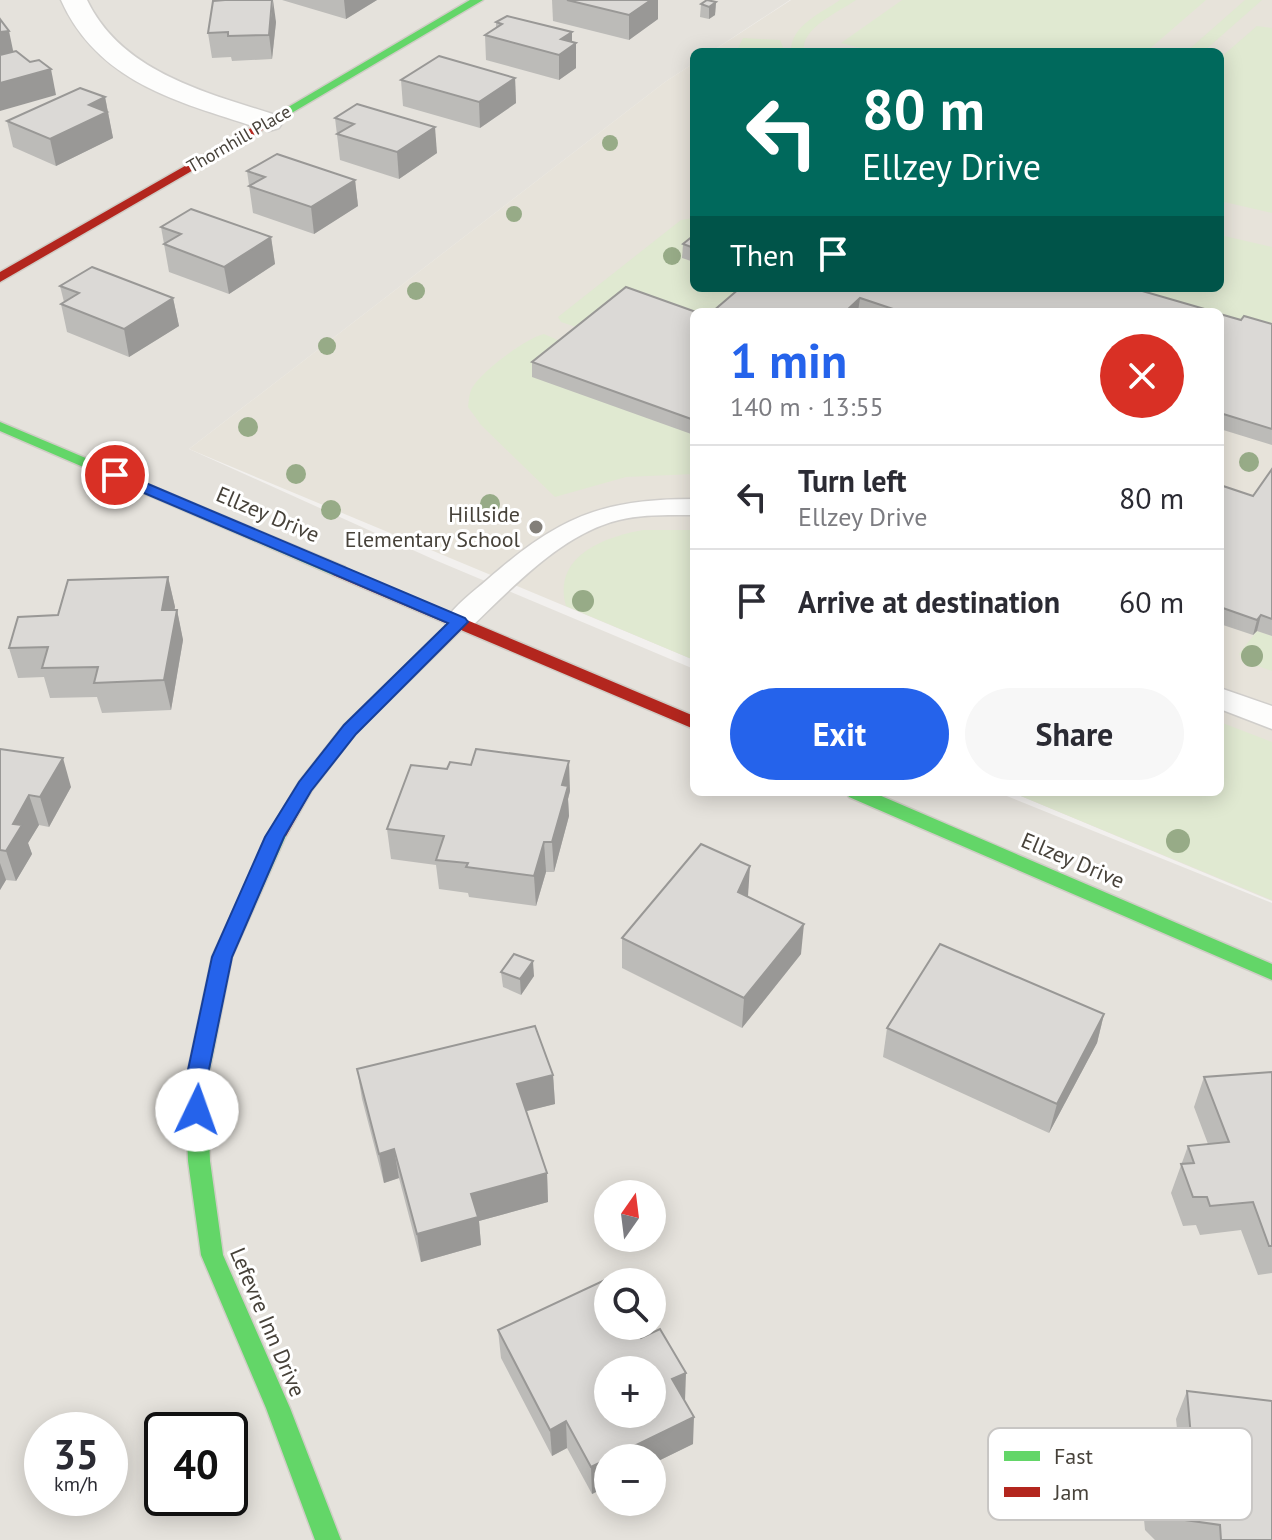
<!DOCTYPE html>
<html lang="en">
<head>
<meta charset="utf-8">
<style>
	:root { --surface:#fff; --page:#f7f7f7; --text:#2b2b33; --muted:#7c7c81; --line:#e1e1e2; --accent:#2563eb }
	body { margin:0; font-family:"PT Sans",sans-serif; background:var(--page); color:var(--text); height:100vh; display:flex; flex-direction:column; font-size:30px; white-space:nowrap }
	* { box-sizing:border-box; margin:0 }
	p { font-size:26px; color:var(--muted) }
	.icon { flex:none; width:44px; height:44px; fill:none; stroke:currentColor; stroke-width:2; stroke-linecap:round; stroke-linejoin:round }
	.map { position:relative; flex:1; overflow:hidden }
	.sheet { position:absolute; left:690px; top:308px; width:534px; height:488px; display:flex; flex-direction:column; background:var(--surface); border-radius:12px; box-shadow:0 4px 20px #0003 }
	.sheet>* { flex:none }
	.hud { position:absolute; left:690px; top:48px; width:534px; height:244px; border-radius:12px; box-shadow:0 4px 20px #0003; background:#00695c; color:#fff; overflow:hidden }
	.needle { width:52px; rotate:14deg }
	.controls { position:absolute; left:594px; top:1180px; display:grid; gap:16px }
	.controls a { display:grid; place-items:center; width:72px; height:72px; border-radius:50%; background:var(--surface); box-shadow:0 4px 20px #0003; font-size:40px }
	.speed { position:absolute; left:24px; top:1412px; display:flex; gap:16px; font-size:40px; font-weight:700; text-align:center }
	.speed>* { display:grid; place-content:center; width:104px; height:104px; border-radius:50%; background:var(--surface); box-shadow:0 4px 20px #0003; line-height:1 }
	.speed small { font-size:20px; font-weight:400 }
	.speed .limit { border:4px solid #111; border-radius:12px; background:#fff; color:#111 }
	.pin { position:absolute; display:grid; place-items:center; width:68px; height:68px; color:#fff; margin:-34px; border:4px solid #fff; border-radius:50%; box-shadow:0 2px 8px #0007 }
	.me { position:absolute; width:88px; margin:-44px; rotate:3deg; stroke-linejoin:round; filter:drop-shadow(0 0 6px #0008) }
	.turn { display:flex; align-items:center; gap:28px; height:168px; padding:0 40px; font-size:36px }
	.turn .icon { width:104px; height:104px; stroke-width:2.5 }
	.turn b { display:block; font-size:56px; line-height:68px }
	.then { display:flex; align-items:center; height:76px; padding:0 40px; background:#0003; gap:16px; font-size:30px }
	.round { display:grid; place-items:center; flex:none; width:84px; height:84px; border-radius:42px; background:var(--page) }
	.headline { display:flex; align-items:center; justify-content:space-between; height:136px; padding:0 40px }
	h1 { font-size:48px; font-weight:700; line-height:60px; color:var(--accent) }
	.action { display:flex; gap:16px; margin-top:auto; padding:16px 40px }
	.action a { flex:1; height:92px; border-radius:48px; background:var(--accent); color:#fff; font-size:32px; font-weight:700; line-height:92px; text-align:center }
	.action a+a { background:var(--page); color:var(--text) }
	ul { padding:0; list-style:none }
	li { display:flex; align-items:center; gap:24px; height:104px; padding:0 40px; border-top:2px solid var(--line) }
	li div { flex:1 }
	li b { display:block; font-size:30px }
	li em { font-style:normal }
	.map>svg:first-child { display:block }
	.residential { fill:#e5e2dc; fill-rule:evenodd }
	.education { fill:#e7e3da }
	.green { fill:#e0e9d1 }
	.lines { fill:none; stroke-linecap:round; stroke-linejoin:round }
	.lane-casing { stroke:#d0cecb; stroke-width:3 }
	.street-casing { stroke:#d0cecb; stroke-width:3 }
	.fast-casing { stroke:#d0cdc6; stroke-width:3 }
	.jam-casing { stroke:#d0cdc6; stroke-width:3 }
	.lane { fill:#fdfdfc; fill-rule:evenodd }
	.street { fill:#fdfdfc; fill-rule:evenodd }
	.fast { fill:#63d668; fill-rule:evenodd }
	.jam { fill:#b3261e; fill-rule:evenodd }
	.tree { fill:#97ab87 }
	.wall { fill:#bcbbb8 }
	.shaded-wall { fill:#999896 }
	.building { fill:#dbd9d6; stroke:#999896; stroke-width:2; fill-rule:evenodd }
	.route { fill:#2563eb; stroke:#184099; stroke-width:2 }
	.poi-dot { fill:#837f79; stroke:#fff; stroke-width:3 }
	.labels { text-anchor:middle; stroke-width:6; stroke-linejoin:round; paint-order:stroke }
	.far-street-label { font-size:18px; fill:#47423a; stroke:#fff }
	.street-label { font-size:22px; fill:#47423a; stroke:#fff }
	.poi-label { font-size:22px; fill:#47423a; stroke:#fff; text-anchor:end }
	.key { fill:#fff; stroke:#c8c6c4; stroke-width:2 }
	.key-label { font-size:22px; fill:#47423a }
</style>
</head>
<body>
<div class="map">
<svg width="1272" height="1540" viewBox="0 0 1272 1540">
	<rect width="100%" height="100%" fill="#f2f0ee"/>
	<path class="residential" d="M0,0H790L711,52H694V63L665,82L189,449L435,560L694,669V792H997L1272,903V1540H0ZM608,1194H652V1238H608ZM608,1282H652V1326H608ZM608,1370H652V1414H608ZM42,1430H110V1498H42ZM162,1430H230V1498H162ZM608,1458H652V1502H608Z"/>
	<polygon class="education" points="791,0 1272,0 1272,901 1011,792 1220,792 1220,312 694,312 694,660 189,449 665,82 694,63 694,288 1220,288 1220,52 711,52"/>
	<g class="green">
		<path d="M840,0H856C839,12 800,28 804,52H791C790,26 821,13 840,0Z"/>
		<polygon points="902,0 1206,0 1146,52 876,52 841,43"/>
		<polygon points="1245,0 1262,0 1203,52 1186,52"/>
		<polygon points="1257,26 1272,28 1272,213 1220,201 1220,58"/>
		<polygon points="743,38 780,40 785,52 736,52"/>
		<polygon points="692,218 694,249 683,258 694,262 694,288 756,288 729,312 694,312 588,331 561,322 558,317 681,220"/>
		<polygon points="1220,235 1272,247 1272,340 1220,329 1220,312 1162,312 1089,288 1220,288"/>
		<path d="M544,334L571,346L694,435V474L626,477L555,497L481,425L468,407C469,400 469,394 472,388C482,371 526,338 544,334Z"/>
		<path d="M643,530H694V660L566,606C552,557 603,537 643,530Z"/>
		<polygon points="1257,631 1272,636 1272,671 1246,662 1239,654"/>
		<polygon points="1220,722 1272,742 1272,900 1011,792 1220,792"/>
	</g>
	<g class="lines">
		<defs>
			<g id="lane">
				<path d="M694,499V515C670,515 643,514 619,520C561,534 512,588 469,629L459,631L449,629L444,622C455,605 473,592 488,579C558,518 600,499 694,499Z"/>
				<polygon points="1220,688 1272,706 1272,729 1220,709"/>
			</g>
			<path id="street" d="M61,0H87C122,73 208,93 279,116L283,122L279,128L269,131L259,128C179,102 98,83 61,0Z"/>
			<g id="fast">
				<polygon points="470,0 483,0 278,121 268,119"/>
				<polygon points="0,422 345,567 347,571 345,575 333,575 0,431"/>
				<polygon points="846,792 872,792 1272,964 1272,980 849,797"/>
				<polygon points="279,824 288,831 232,957 207,1084 210,1161 223,1255 290,1408 341,1540 315,1540 266,1408 201,1255 188,1161 185,1084 212,957 270,831"/>
			</g>
			<g id="jam">
				<polygon points="274,115 280,119 278,121 0,282 0,272"/>
				<polygon points="339,566 694,716 694,729 461,630 356,733 312,790 286,836 272,836 270,831 299,782 344,725 448,624 333,575 331,571"/>
			</g>
		</defs>
		<use href="#lane" class="lane-casing"/>
		<use href="#street" class="street-casing"/>
		<use href="#fast" class="fast-casing"/>
		<use href="#jam" class="jam-casing"/>
		<use href="#lane" class="lane"/>
		<use href="#street" class="street"/>
		<use href="#fast" class="fast"/>
		<use href="#jam" class="jam"/>
	</g>
	<g class="tree">
		<circle cx="610" cy="143" r="8"/>
		<circle cx="514" cy="214" r="8"/>
		<circle cx="672" cy="256" r="9"/>
		<circle cx="416" cy="291" r="9"/>
		<circle cx="327" cy="346" r="9"/>
		<circle cx="248" cy="427" r="10"/>
		<circle cx="1249" cy="462" r="10"/>
		<circle cx="296" cy="474" r="10"/>
		<circle cx="490" cy="504" r="10"/>
		<circle cx="331" cy="510" r="10"/>
		<circle cx="583" cy="601" r="11"/>
		<circle cx="1252" cy="656" r="11"/>
		<circle cx="1178" cy="841" r="12"/>
	</g>
	<g class="wall">
		<polygon points="282,0 377,0 346,19"/>
		<polygon points="552,0 658,0 658,19 629,40 553,21"/>
		<polygon points="716,2 715,15 709,19 700,17 701,4"/>
		<polygon points="276,22 272,59 232,61 231,57 212,58 208,33"/>
		<polygon points="496,22 572,32 572,42 576,43 576,68 559,80 486,60 485,35 496,28"/>
		<polygon points="515,78 516,103 480,128 403,106 401,80"/>
		<polygon points="105,97 113,138 56,166 13,147 7,121"/>
		<polygon points="357,104 437,153 399,179 340,160 335,118"/>
		<polygon points="247,171 355,180 358,206 314,234 253,213"/>
		<polygon points="161,227 271,237 275,264 229,294 169,272"/>
		<polygon points="694,235 694,262 682,258 683,244"/>
		<polygon points="60,286 173,298 179,326 129,357 67,332 61,304 64,302"/>
		<polygon points="740,288 1215,312 712,312"/>
		<polygon points="694,312 694,435 532,377 532,362"/>
		<polygon points="1220,314 1241,320 1272,324 1272,445 1220,429"/>
		<polygon points="1272,469 1272,636 1257,631 1253,635 1220,624 1220,485 1253,496"/>
		<polygon points="168,577 175,607 174,610 177,610 183,640 171,710 102,713 97,697 50,698 44,677 18,678 9,648 58,615"/>
		<polygon points="0,749 71,787 49,827 39,825 28,843 32,854 16,881 6,880 0,890"/>
		<polygon points="570,791 568,799 569,816 554,872 546,872 536,906 469,897 468,893 439,889 436,865 391,859 387,829"/>
		<polygon points="748,897 801,954 742,1028 622,968 622,938"/>
		<polygon points="501,972 534,976 521,995 503,987"/>
		<polygon points="1104,1014 1097,1043 1049,1133 883,1057 887,1028"/>
		<polygon points="357,1069 553,1075 555,1104 526,1111 547,1173 548,1202 479,1221 481,1245 421,1262 399,1178 384,1183 362,1099"/>
		<polygon points="1272,1072 1272,1273 1258,1275 1241,1230 1200,1235 1196,1225 1183,1226 1171,1193 1188,1146 1208,1144 1194,1107 1204,1077"/>
		<polygon points="498,1330 641,1338 684,1401 693,1444 652,1464 652,1458 608,1458 608,1486 592,1494 567,1448 552,1456 501,1358"/>
		<polygon points="1187,1391 1272,1540 1155,1540 1145,1530 1142,1498 1153,1472 1180,1459 1176,1419"/>
	</g>
	<g class="shaded-wall">
		<polygon points="273,0 276,22 272,59 269,35"/>
		<polygon points="344,0 377,0 346,19"/>
		<polygon points="651,0 658,0 658,19 629,40 629,15"/>
		<polygon points="716,2 715,15 709,19 709,7"/>
		<polygon points="9,31 14,55 0,58 0,32"/>
		<polygon points="572,32 572,46 576,43 576,68 559,80 559,55 561,39"/>
		<polygon points="51,69 56,95 0,111 0,83"/>
		<polygon points="515,78 516,103 480,128 479,102"/>
		<polygon points="105,97 113,138 56,166 50,139 89,105"/>
		<polygon points="435,127 437,153 399,179 397,152"/>
		<polygon points="355,180 358,206 314,234 311,207"/>
		<polygon points="271,237 275,264 229,294 224,267"/>
		<polygon points="173,298 179,326 129,357 124,329"/>
		<polygon points="860,298 858,312 845,312"/>
		<polygon points="168,577 175,607 168,640 162,610"/>
		<polygon points="177,610 183,640 171,710 164,680"/>
		<polygon points="1261,615 1257,631 1253,635 1257,620"/>
		<polygon points="63,758 71,787 49,827 40,797"/>
		<polygon points="569,761 570,791 568,799 569,816 554,872 552,842 562,785"/>
		<polygon points="29,795 39,825 28,843 32,854 16,881 6,851 13,824"/>
		<polygon points="544,842 546,872 536,906 534,876"/>
		<polygon points="0,863 6,880 0,890"/>
		<polygon points="750,866 748,896 737,922 738,892"/>
		<polygon points="804,924 801,954 742,1028 744,998"/>
		<polygon points="533,961 534,976 521,995 520,979"/>
		<polygon points="1104,1014 1097,1043 1049,1133 1057,1104"/>
		<polygon points="553,1075 555,1104 519,1113 517,1084"/>
		<polygon points="394,1149 399,1178 384,1183 379,1154"/>
		<polygon points="547,1173 548,1202 479,1221 481,1245 421,1262 417,1234 471,1194"/>
		<polygon points="686,1373 685,1401 672,1379"/>
		<polygon points="694,1417 693,1444 652,1464 652,1458 610,1458"/>
		<polygon points="566,1421 567,1448 552,1456 550,1430"/>
		<polygon points="608,1459 608,1486 592,1494 591,1467"/>
	</g>
	<g class="building">
		<polygon points="225,0 272,0 269,35 228,36 228,32 208,33 213,1"/>
		<polygon points="567,0 651,0 629,15"/>
		<polygon points="707,0 716,2 709,7 701,4"/>
		<polygon points="507,16 572,32 561,39 576,43 559,55 485,35 502,24 496,22"/>
		<polygon points="0,19 9,31 0,32"/>
		<polygon points="16,51 30,62 39,60 51,69 0,83 0,55"/>
		<polygon points="439,56 515,78 479,102 401,80"/>
		<polygon points="80,88 105,97 89,105 107,112 50,139 7,121"/>
		<polygon points="357,104 435,127 397,152 337,134 354,124 335,118"/>
		<polygon points="277,154 355,180 311,207 249,186 265,177 247,171"/>
		<polygon points="191,209 271,237 224,267 164,244 181,234 161,227"/>
		<polygon points="694,235 694,248 683,244"/>
		<polygon points="92,267 173,298 124,329 61,304 79,293 60,286"/>
		<polygon points="626,287 696,312 694,312 694,420 532,362"/>
		<polygon points="740,288 1132,288 1215,312 902,312 860,298 845,312 712,312"/>
		<polygon points="1220,314 1241,320 1244,316 1272,324 1272,429 1220,413"/>
		<polygon points="1272,469 1272,619 1261,615 1257,620 1220,607 1220,485 1253,496"/>
		<polygon points="168,577 162,610 177,610 164,680 94,683 98,667 42,668 48,647 9,648 18,617 58,615 68,580"/>
		<polygon points="0,749 63,758 40,797 29,795 13,824 22,825 6,851 0,850"/>
		<polygon points="476,749 569,761 562,785 568,786 552,842 544,842 534,876 466,867 468,863 436,860 444,836 387,829 411,765 447,769 450,762 471,765"/>
		<polygon points="701,844 750,866 738,892 804,924 744,998 622,938"/>
		<polygon points="940,944 1104,1014 1057,1104 887,1028"/>
		<polygon points="514,954 533,961 520,979 501,972"/>
		<polygon points="535,1026 553,1075 517,1084 547,1173 471,1194 478,1217 417,1234 394,1149 379,1154 357,1069"/>
		<polygon points="1272,1072 1272,1246 1269,1246 1253,1202 1210,1206 1207,1197 1193,1197 1181,1164 1194,1163 1188,1146 1229,1142 1204,1077"/>
		<path d="M607,1279L609,1282L608,1326H635L641,1338L660,1329L686,1373L672,1379L694,1417L591,1467L566,1421L550,1430L498,1330ZM608,1370H652V1414H608Z"/>
		<polygon points="1187,1391 1272,1401 1272,1540 1221,1540 1220,1525 1171,1518 1155,1504 1153,1472 1166,1457 1193,1460"/>
	</g>
	<polygon class="route" points="115,470 465,618 468,622 356,734 311,791 284,837 232,957 206,1084 208,1110 204,1116 197,1119 189,1116 185,1084 212,957 265,837 299,782 344,725 448,623 109,478 109,472"/>
	<circle class="poi-dot" cx="536" cy="527" r="8"/>
	<g class="labels">
		<g class="far-street-label">
			<text transform="translate(239 139) rotate(-30)" y="6">Thornhill Place</text>
		</g>
		<g class="street-label">
			<text transform="translate(268 514) rotate(23)" y="8">Ellzey Drive</text>
			<text transform="translate(1073 860) rotate(23)" y="8">Ellzey Drive</text>
			<text transform="translate(268 1322) rotate(67)" y="8">Lefevre Inn Drive</text>
		</g>
		<g class="poi-label">
			<text x="520" y="522">Hillside<tspan x="520" dy="25">Elementary School</tspan></text>
		</g>
	</g>
	<rect x="988" y="1428" width="264" height="92" rx="12" class="key"/>
	<rect x="1004" y="1451" width="36" height="10" fill="#63d668"/>
	<rect x="1004" y="1487" width="36" height="10" fill="#b3261e"/>
	<g class="key-label">
		<text x="1054" y="1464">Fast</text>
		<text x="1054" y="1500">Jam</text>
	</g>
</svg>
<div class="controls">
<a><svg class="needle" viewBox="-14 -14 28 28"><path d="M0-13l5 13h-10z" fill="#e53935"/><path d="M0 13l5-13h-10z" fill="#7c7c81"/></svg></a>
<a><svg class="icon" aria-label="search" viewBox="0 0 24 24"><circle cx="10" cy="10" r="6"/><path d="M15 15l6 6"/></svg></a>
<a>+</a>
<a>−</a>
</div>
<div class="speed"><div>35<small>km/h</small></div><div class="limit">40</div></div>
<div class="pin" style="left:115px;top:475px;background:#d93025"><svg class="icon" aria-label="arrive" viewBox="0 0 24 24"><path d="M6 21V4h12l-3 4 3 4H6"/></svg></div>
<svg class="me" style="left:197px;top:1110px" viewBox="-20 -20 40 40"><circle r="19" fill="#fff"/><path d="M0-13L10 11 0 6-10 11z" fill="#2563eb"/></svg>
<div class="hud">
<div class="turn"><svg class="icon" aria-label="left" viewBox="0 0 24 24"><path d="M17 20v-9H6M10 6l-5 5 5 5"/></svg><div><b>80 m</b>Ellzey Drive</div></div>
<div class="then">Then<svg class="icon" aria-label="arrive" viewBox="0 0 24 24"><path d="M6 21V4h12l-3 4 3 4H6"/></svg></div>
</div>
<section class="sheet">
<div class="headline"><div><h1>1 min</h1><p>140 m · 13:55</p></div><a class="round" style="background:#d93025;color:#fff"><svg class="icon" aria-label="close" viewBox="0 0 24 24"><path d="M6 6l12 12M18 6L6 18"/></svg></a></div>
<ul>
<li><svg class="icon" aria-label="left" viewBox="0 0 24 24"><path d="M17 20v-9H6M10 6l-5 5 5 5"/></svg><div><b>Turn left</b><p>Ellzey Drive</p></div><em>80 m</em></li>
<li><svg class="icon" aria-label="arrive" viewBox="0 0 24 24"><path d="M6 21V4h12l-3 4 3 4H6"/></svg><div><b>Arrive at destination</b></div><em>60 m</em></li>
</ul>
<div class="action"><a>Exit</a><a>Share</a></div>
</section>
</div>
</body>
</html>
